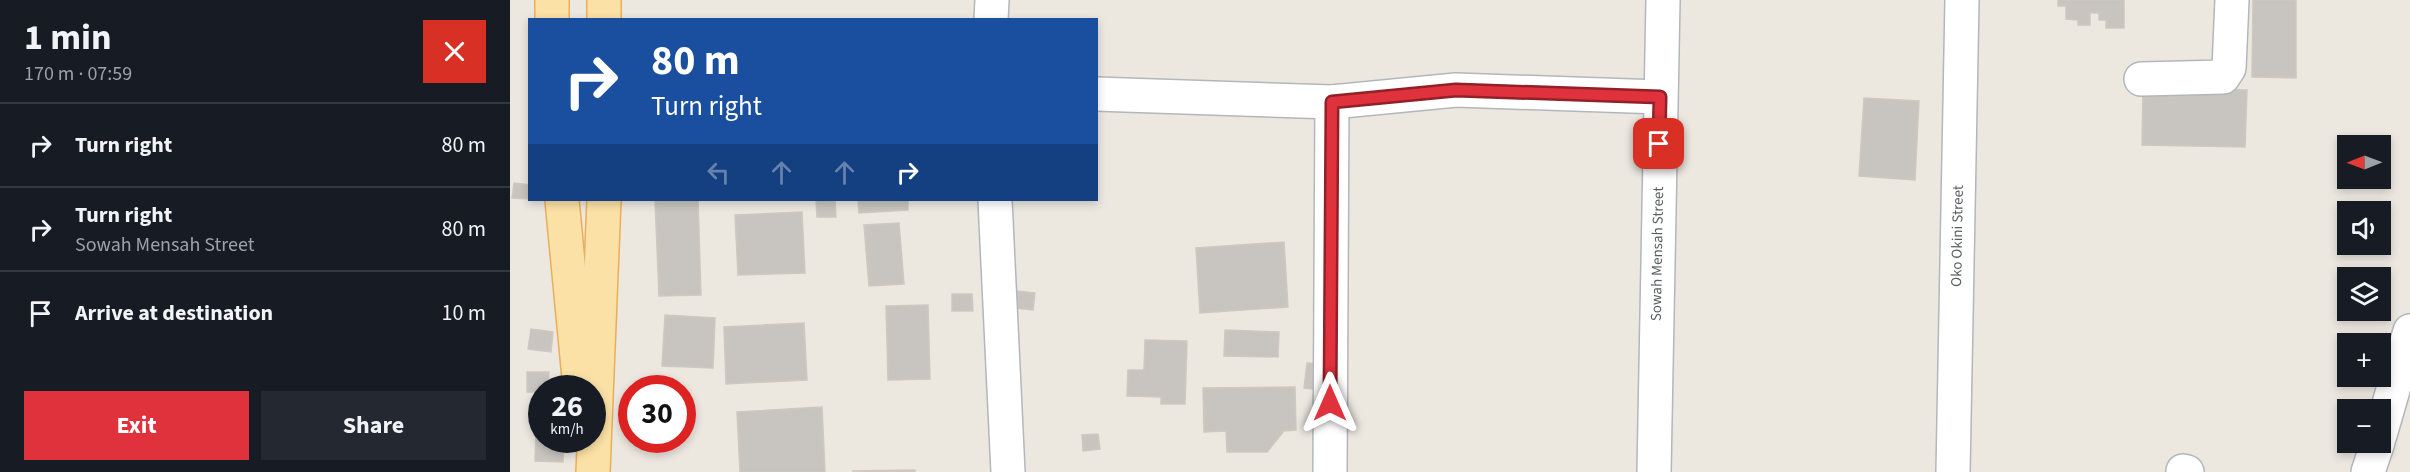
<!DOCTYPE html>
<html lang="en">
<head>
<meta charset="utf-8">
<style>
	:root { --surface:#171b24; --page:#242831; --text:#f1f3f6; --muted:#9ea1a6; --line:#363941; --accent:#e0323d }
	body { margin:0; font-family:"Source Sans 3",sans-serif; background:var(--page); color:var(--text); height:100vh; display:flex; flex-direction:column; font-size:22px; white-space:nowrap }
	* { box-sizing:border-box; margin:0 }
	p { font-size:20px; color:var(--muted) }
	.icon { flex:none; width:33px; height:33px; fill:none; stroke:currentColor; stroke-width:2; stroke-linecap:round; stroke-linejoin:round }
	.map { position:relative; flex:1; overflow:hidden }
	.drawer { display:flex; flex-direction:column; background:var(--surface); width:510px }
	.drawer>* { flex:none }
	.top-card { position:absolute; left:18px; top:18px; width:570px; height:183px; border-radius:0px; box-shadow:0 3px 9px #0003; background:#1a4fa0; color:#fff; overflow:hidden }
	.needle { width:39px; rotate:269deg }
	.buttons { position:absolute; left:1827px; top:135px; display:grid; gap:12px }
	.buttons a { display:grid; place-items:center; width:54px; height:54px; border-radius:0px; background:var(--surface); box-shadow:0 3px 9px #0003; font-size:30px }
	.speed { position:absolute; left:18px; top:375px; display:flex; gap:12px; font-size:30px; font-weight:700; text-align:center }
	.speed>* { display:grid; place-content:center; width:78px; height:78px; border-radius:50%; background:var(--surface); box-shadow:0 3px 9px #0003; line-height:1 }
	.speed small { font-size:15px; font-weight:400 }
	.speed .limit { border:9px solid #d22; background:#fff; color:#111 }
	.pin { position:absolute; display:grid; place-items:center; width:51px; height:51px; color:#fff; margin:-26px; border-radius:12px; box-shadow:0 3px 9px #0006 }
	.me { position:absolute; width:66px; margin:-33px; rotate:0deg; stroke-linejoin:round; filter:drop-shadow(0 0 4px #0008) }
	.turn { display:flex; align-items:center; gap:21px; height:126px; padding:0 24px; font-size:27px }
	.turn .icon { width:78px; height:78px; stroke-width:2.5 }
	.turn b { display:block; font-size:42px; line-height:51px }
	.lanes { display:flex; align-items:center; height:57px; padding:0 24px; background:#0003; justify-content:center; gap:30px; direction:ltr }
	.lanes .off { opacity:.35 }
	.round { display:grid; place-items:center; flex:none; width:63px; height:63px; border-radius:0px; background:var(--page) }
	.head { display:flex; align-items:center; justify-content:space-between; height:102px; padding:0 24px }
	h1 { font-size:36px; font-weight:700; line-height:45px }
	.cta { display:flex; gap:12px; margin-top:auto; padding:12px 24px }
	.cta a { flex:1; height:69px; border-radius:0px; background:var(--accent); color:#fff; font-size:24px; font-weight:700; line-height:69px; text-align:center }
	.cta a+a { background:var(--page); color:var(--text) }
	ul { padding:0; list-style:none }
	li { display:flex; align-items:center; gap:18px; height:84px; padding:0 24px; border-top:2px solid var(--line) }
	li div { flex:1 }
	li b { display:block; font-size:22px }
	li em { font-style:normal }
	main { display:flex; flex:1; min-height:0 }
	.map>svg:first-child { display:block }
	.building { fill:#c8c5c0; stroke:#d0c8bf; stroke-width:1.5 }
	.lines { fill:none; stroke-linecap:round; stroke-linejoin:round }
	.minor-casing { stroke:#b3b7bb; stroke-width:36 }
	.major-casing { stroke:#eaae5b; stroke-width:36 }
	.minor { stroke:#fff; stroke-width:33 }
	.major { stroke:#fbe1a6; stroke-width:33 }
	.route-casing { stroke:#922028; stroke-width:15 }
	.route { stroke:#e0323d; stroke-width:10 }
	.labels { text-anchor:middle; stroke-width:4.5; stroke-linejoin:round; paint-order:stroke }
	.street-label { font-size:15px; fill:#595e61; stroke:#fff }
</style>
</head>
<body>
<main>
<section class="drawer">
<div class="head"><div><h1>1 min</h1><p>170 m · 07:59</p></div><a class="round" style="background:#d93025;color:#fff"><svg class="icon" aria-label="close" viewBox="0 0 24 24"><path d="M6 6l12 12M18 6L6 18"/></svg></a></div>
<ul>
<li><svg class="icon" aria-label="right" viewBox="0 0 24 24"><path d="M7 20v-9h11M14 6l5 5-5 5"/></svg><div><b>Turn right</b></div><em>80 m</em></li>
<li><svg class="icon" aria-label="right" viewBox="0 0 24 24"><path d="M7 20v-9h11M14 6l5 5-5 5"/></svg><div><b>Turn right</b><p>Sowah Mensah Street</p></div><em>80 m</em></li>
<li><svg class="icon" aria-label="arrive" viewBox="0 0 24 24"><path d="M6 21V4h12l-3 4 3 4H6"/></svg><div><b>Arrive at destination</b></div><em>10 m</em></li>
</ul>
<div class="cta"><a>Exit</a><a>Share</a></div>
</section>
<div class="map">
<svg width="1900" height="472" viewBox="0 0 1900 472">
	<rect width="100%" height="100%" fill="#ece8e0"/>
	<g class="building">
		<polygon points="1548,0 1614,0 1614,28 1596,28 1596,20 1589,20 1589,13 1580,13 1580,25 1568,25 1568,20 1556,19 1556,6 1548,6"/>
		<polygon points="1743,0 1786,0 1786,78 1742,77"/>
		<polygon points="1633,88 1737,90 1735,147 1632,145"/>
		<polygon points="1354,98 1409,101 1405,180 1349,176"/>
		<polygon points="4,183 20,185 20,199 2,198"/>
		<polygon points="145,200 188,200 191,295 149,296"/>
		<polygon points="306,200 325,200 326,217 307,217"/>
		<polygon points="348,200 398,200 398,210 349,213"/>
		<polygon points="292,212 295,273 228,275 225,215"/>
		<polygon points="389,223 394,284 359,286 354,225"/>
		<polygon points="774,242 778,307 690,313 686,248"/>
		<polygon points="506,291 525,293 523,310 504,308"/>
		<polygon points="442,294 462,294 463,311 442,311"/>
		<polygon points="418,305 420,379 378,380 376,306"/>
		<polygon points="155,315 205,318 203,368 152,366"/>
		<polygon points="294,323 297,380 216,384 214,327"/>
		<polygon points="21,329 43,332 41,352 18,349"/>
		<polygon points="715,330 769,332 768,357 714,356"/>
		<polygon points="635,340 677,341 675,404 651,404 651,397 617,396 618,370 634,370"/>
		<polygon points="797,363 813,364 811,390 794,388"/>
		<polygon points="17,372 39,372 38,388 32,388 32,392 17,392"/>
		<polygon points="785,387 786,430 774,431 757,452 717,452 716,431 694,432 693,388"/>
		<polygon points="312,407 315,472 230,472 227,412"/>
		<polygon points="26,432 32,432 32,440 54,440 53,462 25,461"/>
		<polygon points="588,434 590,449 573,451 572,435"/>
		<polygon points="405,470 405,472 342,471"/>
	</g>
	<g class="lines">
		<defs>
			<g id="minor">
				<polyline points="481,20 482,0"/>
				<polyline points="1631,79 1713,77 1719,68 1722,0"/>
				<polyline points="586,94 822,102 946,90 1150,97"/>
				<polyline points="485,200 498,472"/>
				<polyline points="1870,435 1900,331"/>
				<polyline points="1673,471 1677,472"/>
				<polyline points="820,472 822,102"/>
				<polyline points="1144,472 1153,0"/>
				<polyline points="1443,472 1452,0"/>
				<polyline points="1858,472 1868,442"/>
			</g>
			<g id="major">
				<polyline points="42,0 42,20"/>
				<polyline points="94,0 94,20"/>
				<polyline points="52,200 70,388"/>
				<polyline points="83,472 94,200"/>
			</g>
		</defs>
		<use href="#minor" class="minor-casing"/>
		<use href="#major" class="major-casing"/>
		<use href="#minor" class="minor"/>
		<use href="#major" class="major"/>
	</g>
	<g class="lines">
		<defs>
			<polyline id="route" points="820,403 822,102 946,90 1150,97 1149,144"/>
		</defs>
		<use href="#route" class="route-casing"/>
		<use href="#route" class="route"/>
	</g>
	<g class="labels">
		<g class="street-label">
			<text transform="translate(1447 236) rotate(-89)" y="5">Oko Okini Street</text>
			<text transform="translate(1147 254) rotate(-89)" y="5">Sowah Mensah Street</text>
		</g>
	</g>
</svg>
<div class="buttons">
<a><svg class="needle" viewBox="-14 -14 28 28"><path d="M0-13l5 13h-10z" fill="#e53935"/><path d="M0 13l5-13h-10z" fill="#9ea1a6"/></svg></a>
<a><svg class="icon" aria-label="sound" viewBox="0 0 24 24"><path d="M4 9h4l5-4v14l-5-4H4zM17 9q2 3 0 6"/></svg></a>
<a><svg class="icon" aria-label="layers" viewBox="0 0 24 24"><path d="M12 4l9 5-9 5-9-5zM3 14l9 5 9-5"/></svg></a>
<a>+</a>
<a>−</a>
</div>
<div class="speed"><div>26<small>km/h</small></div><div class="limit">30</div></div>
<div class="pin" style="left:1149px;top:144px;background:#d93025"><svg class="icon" aria-label="arrive" viewBox="0 0 24 24"><path d="M6 21V4h12l-3 4 3 4H6"/></svg></div>
<svg class="me" style="left:820px;top:403px" viewBox="-20 -20 40 40"><path d="M0-17L14 15 0 8-14 15z" fill="#e0323d" stroke="#fff" stroke-width="4"/></svg>
<div class="top-card">
<div class="turn"><svg class="icon" aria-label="right" viewBox="0 0 24 24"><path d="M7 20v-9h11M14 6l5 5-5 5"/></svg><div><b>80 m</b>Turn right</div></div>
<div class="lanes"><svg class="icon off" aria-label="left" viewBox="0 0 24 24"><path d="M17 20v-9H6M10 6l-5 5 5 5"/></svg><svg class="icon off" aria-label="ahead" viewBox="0 0 24 24"><path d="M12 20V5M6 11l6-6 6 6"/></svg><svg class="icon off" aria-label="ahead" viewBox="0 0 24 24"><path d="M12 20V5M6 11l6-6 6 6"/></svg><svg class="icon" aria-label="right" viewBox="0 0 24 24"><path d="M7 20v-9h11M14 6l5 5-5 5"/></svg></div>
</div>
</div>
</main>
</body>
</html>
